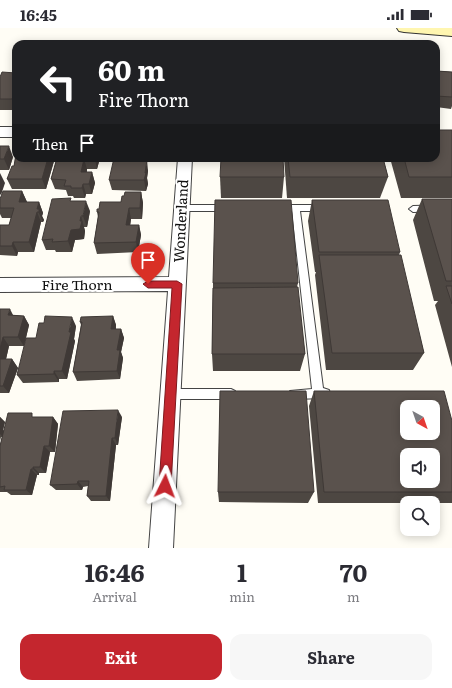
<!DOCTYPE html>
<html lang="en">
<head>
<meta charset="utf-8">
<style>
	:root { --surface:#fff; --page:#f7f7f7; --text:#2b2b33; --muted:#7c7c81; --accent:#c4262e }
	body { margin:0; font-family:Literata,serif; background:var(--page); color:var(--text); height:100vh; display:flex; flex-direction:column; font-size:15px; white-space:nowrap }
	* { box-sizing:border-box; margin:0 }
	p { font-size:13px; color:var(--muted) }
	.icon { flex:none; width:22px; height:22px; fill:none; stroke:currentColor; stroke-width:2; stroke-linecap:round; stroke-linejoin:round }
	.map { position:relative; height:520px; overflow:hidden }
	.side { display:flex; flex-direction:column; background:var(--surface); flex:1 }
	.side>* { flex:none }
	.hud { position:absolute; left:12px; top:12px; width:428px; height:122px; border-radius:12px; box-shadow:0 2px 10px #0003; background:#202124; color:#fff; overflow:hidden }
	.needle { width:26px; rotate:140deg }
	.tools { position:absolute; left:400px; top:372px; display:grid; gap:8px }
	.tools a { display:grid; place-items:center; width:40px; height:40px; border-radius:8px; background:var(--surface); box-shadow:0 2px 10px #0003; font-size:20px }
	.pin { position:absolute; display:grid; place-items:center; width:34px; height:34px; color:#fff; margin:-41px -17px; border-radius:50% 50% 50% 0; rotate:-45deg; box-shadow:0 0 4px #0007 }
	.pin .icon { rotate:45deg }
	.me { position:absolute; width:44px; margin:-22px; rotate:3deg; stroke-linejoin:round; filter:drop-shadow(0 0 3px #0008) }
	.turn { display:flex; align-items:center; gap:14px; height:84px; padding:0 20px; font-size:18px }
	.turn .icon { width:52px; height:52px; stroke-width:2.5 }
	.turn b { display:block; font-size:28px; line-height:34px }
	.then { display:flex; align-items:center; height:38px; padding:0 20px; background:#0003; gap:8px; font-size:15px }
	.eta { display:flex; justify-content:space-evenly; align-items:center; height:68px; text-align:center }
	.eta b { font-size:24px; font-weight:700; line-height:28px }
	.primary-button { display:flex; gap:8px; margin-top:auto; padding:8px 20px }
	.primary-button a { flex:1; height:46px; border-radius:12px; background:var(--accent); color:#fff; font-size:16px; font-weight:700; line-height:46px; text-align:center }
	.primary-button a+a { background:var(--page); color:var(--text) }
	.status { display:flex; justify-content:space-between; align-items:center; height:28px; padding:0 20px; background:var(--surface); direction:ltr }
	.status svg { height:11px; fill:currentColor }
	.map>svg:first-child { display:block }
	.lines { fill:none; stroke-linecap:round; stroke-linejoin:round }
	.service-casing { stroke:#444; stroke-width:2 }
	.minor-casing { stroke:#444; stroke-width:2 }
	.secondary-casing { stroke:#333; stroke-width:2 }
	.service { fill:#fff; fill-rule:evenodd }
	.minor { fill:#fff; fill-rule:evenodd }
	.secondary { fill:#fff6b0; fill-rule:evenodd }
	.wall { fill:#4d4742 }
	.shaded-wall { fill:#3f3936 }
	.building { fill:#5a524d; stroke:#3f3936; fill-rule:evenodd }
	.route { fill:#c4262e; stroke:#7f191e }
	.labels { text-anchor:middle; stroke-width:4; stroke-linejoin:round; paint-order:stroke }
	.street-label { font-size:14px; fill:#111; stroke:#fff }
</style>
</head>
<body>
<div class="status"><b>16:45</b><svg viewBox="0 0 49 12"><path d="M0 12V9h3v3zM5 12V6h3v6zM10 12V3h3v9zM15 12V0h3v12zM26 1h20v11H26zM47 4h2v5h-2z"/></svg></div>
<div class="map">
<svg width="452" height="520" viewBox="0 0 452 520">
	<rect width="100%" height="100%" fill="#fffdf5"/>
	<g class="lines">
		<defs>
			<g id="service">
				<polygon points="182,177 226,177 230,180 226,183 182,183 178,180"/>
				<polygon points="281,177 322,177 326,180 322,183 300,183 323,360 329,362 330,365 329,368 325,370 294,371 290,369 289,366 290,363 312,361 292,183 278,182 277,180 278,178"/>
				<polygon points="452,177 452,183 413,184 409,181 413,178"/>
				<polygon points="170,361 231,361 235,363 236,366 235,369 231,371 170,371 166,369 165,366 166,363"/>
			</g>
			<g id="minor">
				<rect x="0" y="99" width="16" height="10"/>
				<polygon points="178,130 192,130 173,520 149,520 168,263 0,264 0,250 169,249"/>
			</g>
			<polygon id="secondary" points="397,0 452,0 452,8 404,4 399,3"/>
		</defs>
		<use href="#service" class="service-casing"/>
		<use href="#minor" class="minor-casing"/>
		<use href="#secondary" class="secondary-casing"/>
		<use href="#service" class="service"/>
		<use href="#minor" class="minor"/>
		<use href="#secondary" class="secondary"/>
	</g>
	<g class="wall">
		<polygon points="436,43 452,44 452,78 451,81 436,79"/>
		<polygon points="16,45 16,82 0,82 0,49"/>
		<polygon points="452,102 452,170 401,170 390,130 436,130"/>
		<polygon points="0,118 13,129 9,142 0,142"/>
		<polygon points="16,130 53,130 54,133 46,161 12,161 7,151 14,138"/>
		<polygon points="57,130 100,130 97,141 87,141 87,144 92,144 95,155 92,166 86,166 85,170 74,170 73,168 68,168 66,162 55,161 51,151"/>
		<polygon points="284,130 383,130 388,149 380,170 287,170"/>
		<polygon points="144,132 148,143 147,150 148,156 146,163 112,162 109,152"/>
		<polygon points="220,149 284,149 282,170 221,170"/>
		<polygon points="22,163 27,174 39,174 43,185 42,188 44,192 43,194 41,194 34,224 18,224 17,228 0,227 0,197 9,197 11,190 2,190 0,186 0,171"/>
		<polygon points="141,164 143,175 142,191 131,191 130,197 139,197 141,207 138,224 97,226 94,215 98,189 97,184 99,181 121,174 124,168"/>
		<polygon points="422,171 452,171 452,339 435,277 438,273 434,273 413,192"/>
		<polygon points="312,172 400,224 399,227 424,325 413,342 326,342 315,247 316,244 315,244 308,193"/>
		<polygon points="90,183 87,199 84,199 85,203 84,211 75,212 72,224 56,224 55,222 46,222 42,212"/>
		<polygon points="213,255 298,255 297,259 305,326 300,343 213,343 212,326"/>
		<polygon points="0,281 13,287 24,288 29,297 24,318 9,318 6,331 12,331 18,340 9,365 0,365"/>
		<polygon points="113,288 116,297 116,301 121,301 124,310 121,324 123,330 120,351 77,353 73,344 81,297 80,294"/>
		<polygon points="76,298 74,311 75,313 67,351 59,351 59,354 23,355 17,347 36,310"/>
		<polygon points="314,363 452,393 452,475 318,475 309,378"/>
		<polygon points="0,389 5,394 3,402 4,403 35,389 53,389 58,396 55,424 50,424 46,445 39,445 39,447 37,447 32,467 11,467 7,464 0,464 0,418 2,409 1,409 0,413"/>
		<polygon points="122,389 118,417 116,417 110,473 91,473 87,468 88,458 83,459 82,462 56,462 50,457"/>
		<polygon points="218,464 314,464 308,475 219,474"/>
	</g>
	<g class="shaded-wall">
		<polygon points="16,63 16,81 12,71"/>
		<polygon points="9,118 13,129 9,142 4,131"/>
		<polygon points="48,130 53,130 54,133 46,161 42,151"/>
		<polygon points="95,130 100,130 97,141 95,131"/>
		<polygon points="84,131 87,141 84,155 81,144"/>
		<polygon points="147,132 148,143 147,150 148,156 146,163 144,152"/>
		<polygon points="92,144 95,155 92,166 89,156"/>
		<polygon points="0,145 5,155 1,167 0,166"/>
		<polygon points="83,156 86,166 85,170 82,160"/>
		<polygon points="22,163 27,174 23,185 19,174"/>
		<polygon points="141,164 143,175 142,191 140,180"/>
		<polygon points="86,173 90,183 87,199 83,188"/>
		<polygon points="39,174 43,185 42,188 44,192 43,194 37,181"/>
		<polygon points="129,180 131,191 129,207 126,197"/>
		<polygon points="37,184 41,194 34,224 29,214"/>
		<polygon points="81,188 85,203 84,211 75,212 72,224 68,213 71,202 80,193"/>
		<polygon points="139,197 141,207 138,224 136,214"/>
		<polygon points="13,214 18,224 17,228 12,218"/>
		<polygon points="10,281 15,291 8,287"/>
		<polygon points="24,288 29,297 24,318 18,309"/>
		<polygon points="113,288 116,297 114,310 111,301"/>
		<polygon points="72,289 76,298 74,311 75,313 67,351 62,343"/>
		<polygon points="121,301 124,310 121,324 123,330 120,351 117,343 117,322"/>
		<polygon points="3,309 9,318 4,340 0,335 0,321"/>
		<polygon points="12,331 18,340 9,365 3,358"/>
		<polygon points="54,343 59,351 59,354 54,346"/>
		<polygon points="118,382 122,389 118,417 115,410"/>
		<polygon points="0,389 5,394 3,402 5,404 3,409 0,406"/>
		<polygon points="53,389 58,396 55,424 49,418"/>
		<polygon points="112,410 116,417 110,473 106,468"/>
		<polygon points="44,418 50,424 46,445 40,439"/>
		<polygon points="33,439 39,445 39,447 33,441"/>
		<polygon points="31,441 37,447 32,467 26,462"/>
		<polygon points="78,453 83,459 82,462 77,456"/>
	</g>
	<g class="building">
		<polygon points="436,43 452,44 452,69 436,68"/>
		<polygon points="2,44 16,45 16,63 12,71 0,71 0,49"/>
		<polygon points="436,102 452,102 452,149 409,149 404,130 436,130"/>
		<polygon points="0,118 9,118 4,131 0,131"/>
		<polygon points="16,126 16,130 48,130 42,151 7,151 12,138 14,138"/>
		<polygon points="57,130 95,130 95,131 84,131 81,144 92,144 89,156 83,156 82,160 71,160 71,158 64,158 66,152 51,151"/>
		<polygon points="114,130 142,130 142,132 147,132 145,145 146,145 144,152 109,152"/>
		<polygon points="221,130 283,130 284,149 220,149"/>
		<polygon points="288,130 383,130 388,149 290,149"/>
		<polygon points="3,163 22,163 19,174 39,174 37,181 39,181 39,184 37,184 29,214 13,214 12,218 0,218 0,197 9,197 14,180 0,180 0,171"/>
		<polygon points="125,164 141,164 140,180 129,180 126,197 139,197 136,214 94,215 99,184 97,184 97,181 99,181 100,174 121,174 122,168 124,168"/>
		<polygon points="71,170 70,173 86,173 83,188 81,188 80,193 82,193 80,201 71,202 68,213 52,214 53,211 42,212 52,171"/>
		<polygon points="422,171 452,171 452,253 446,253"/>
		<polygon points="215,172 291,172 298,255 213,255"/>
		<polygon points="312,172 388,172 400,224 319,224"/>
		<polygon points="319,227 401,227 424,325 332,325"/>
		<polygon points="446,258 452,258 452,276"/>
		<polygon points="298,259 305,326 212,326 213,260"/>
		<polygon points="0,281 10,281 8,287 24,288 18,309 3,309 0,321"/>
		<polygon points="45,288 72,289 69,304 71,304 62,343 54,343 54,346 17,347 26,310 36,310 39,295 44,295"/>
		<polygon points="113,288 111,301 121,301 117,322 120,322 117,343 73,344 82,294 80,294 81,289"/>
		<polygon points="0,331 12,331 3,358 0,358"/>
		<polygon points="220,363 306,363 314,464 218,464"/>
		<path d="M314,363H444L452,393V464H324ZM407,379H433V405H407ZM407,427H433V453H407Z"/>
		<polygon points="118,382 115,410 112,410 106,468 87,468 89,453 78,453 77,456 50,457 63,383"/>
		<polygon points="8,385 32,385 32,389 53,389 49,418 44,418 40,439 33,439 33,441 31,441 26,462 4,462 5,458 0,459 0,418"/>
	</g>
	<polygon class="route" points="148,253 177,253 182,256 171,458 169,463 165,464 161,463 159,458 172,260 148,260 143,256"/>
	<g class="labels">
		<g class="street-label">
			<text transform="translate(181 193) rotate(-87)" y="5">Wonderland</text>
			<text x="77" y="262">Fire Thorn</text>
		</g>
	</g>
</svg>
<div class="tools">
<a><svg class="needle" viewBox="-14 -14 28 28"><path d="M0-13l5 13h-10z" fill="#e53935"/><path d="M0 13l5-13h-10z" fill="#7c7c81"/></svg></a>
<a><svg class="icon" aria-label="sound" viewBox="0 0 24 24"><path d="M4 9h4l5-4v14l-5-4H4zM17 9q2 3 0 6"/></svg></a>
<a><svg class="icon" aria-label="search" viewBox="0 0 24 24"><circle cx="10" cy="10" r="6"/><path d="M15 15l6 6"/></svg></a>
</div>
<div class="pin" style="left:148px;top:256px;background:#d93025"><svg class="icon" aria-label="arrive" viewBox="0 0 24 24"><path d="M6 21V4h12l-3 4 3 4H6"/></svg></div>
<svg class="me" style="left:165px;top:458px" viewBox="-20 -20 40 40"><path d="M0-17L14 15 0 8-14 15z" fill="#c4262e" stroke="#fff" stroke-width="4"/></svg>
<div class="hud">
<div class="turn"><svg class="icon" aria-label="left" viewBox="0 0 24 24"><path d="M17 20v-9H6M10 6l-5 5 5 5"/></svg><div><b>60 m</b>Fire Thorn</div></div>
<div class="then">Then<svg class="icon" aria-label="arrive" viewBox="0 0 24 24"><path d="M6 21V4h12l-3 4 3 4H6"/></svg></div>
</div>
</div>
<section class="side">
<div class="eta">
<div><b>16:46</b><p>Arrival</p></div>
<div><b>1</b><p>min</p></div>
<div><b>70</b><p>m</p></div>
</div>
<div class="primary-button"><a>Exit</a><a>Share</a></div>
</section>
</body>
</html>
